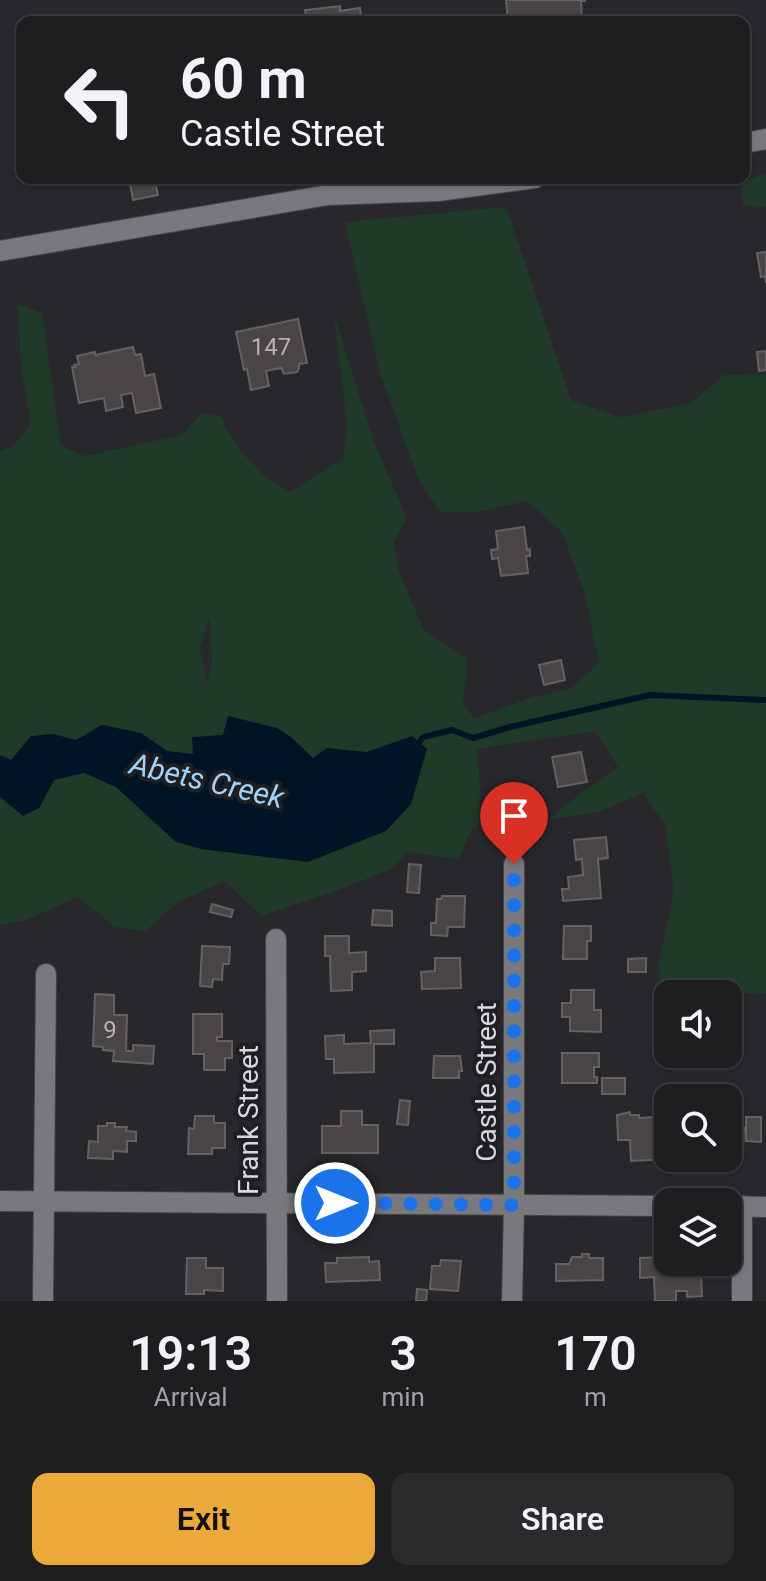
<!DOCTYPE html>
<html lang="en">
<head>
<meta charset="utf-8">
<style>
	:root { --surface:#1e1d20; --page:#2b2a2d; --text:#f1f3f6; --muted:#a1a2a5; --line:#3c3b3e; --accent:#eba939 }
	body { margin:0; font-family:Roboto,sans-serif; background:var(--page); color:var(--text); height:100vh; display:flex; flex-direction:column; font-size:30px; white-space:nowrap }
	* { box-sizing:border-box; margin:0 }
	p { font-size:26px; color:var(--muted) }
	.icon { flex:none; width:44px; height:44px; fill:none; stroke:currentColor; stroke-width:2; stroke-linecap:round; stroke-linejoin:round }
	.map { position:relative; height:1301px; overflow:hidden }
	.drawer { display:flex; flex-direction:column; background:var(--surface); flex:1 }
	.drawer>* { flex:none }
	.top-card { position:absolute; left:16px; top:16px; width:734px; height:168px; border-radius:16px; box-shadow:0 2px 6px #0004,0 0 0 2px var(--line); background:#1e1d20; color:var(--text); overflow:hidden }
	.buttons { position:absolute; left:654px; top:980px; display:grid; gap:16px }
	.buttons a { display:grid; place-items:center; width:88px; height:88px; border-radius:16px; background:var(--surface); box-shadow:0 2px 6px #0004,0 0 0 2px var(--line); font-size:40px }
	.pin { position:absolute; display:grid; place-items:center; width:68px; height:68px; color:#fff; margin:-82px -34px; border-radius:50% 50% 50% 0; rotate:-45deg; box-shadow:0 0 8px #0007 }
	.pin .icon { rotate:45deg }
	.me { position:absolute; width:88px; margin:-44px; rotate:90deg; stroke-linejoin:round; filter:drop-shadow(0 0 6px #0008) }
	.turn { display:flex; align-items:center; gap:28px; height:168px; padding:0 32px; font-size:36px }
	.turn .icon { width:104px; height:104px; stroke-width:2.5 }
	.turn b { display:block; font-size:56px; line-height:68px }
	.eta { display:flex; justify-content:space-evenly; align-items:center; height:136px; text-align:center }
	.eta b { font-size:48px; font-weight:600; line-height:56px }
	.cta { display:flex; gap:16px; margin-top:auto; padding:16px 32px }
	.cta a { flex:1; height:92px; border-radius:16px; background:var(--accent); color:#111; font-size:32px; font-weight:600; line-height:92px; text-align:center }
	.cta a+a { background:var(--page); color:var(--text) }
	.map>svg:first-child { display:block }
	.green { fill:#203a29; fill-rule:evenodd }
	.water { fill:#001426 }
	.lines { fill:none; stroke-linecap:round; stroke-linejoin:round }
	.stream { stroke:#001426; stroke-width:6 }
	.building { fill:#494446; stroke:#666062; stroke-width:2 }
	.minor-casing { stroke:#454448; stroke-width:22 }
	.minor { stroke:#79787d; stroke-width:20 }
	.route { stroke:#1a73e8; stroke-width:14; stroke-dasharray:0 25.2 }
	.labels { text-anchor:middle; stroke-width:8; stroke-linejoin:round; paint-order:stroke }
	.number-label { font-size:24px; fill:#b5b3b6 }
	.street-label { font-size:28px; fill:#d9d8db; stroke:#1f1e22 }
	.water-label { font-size:30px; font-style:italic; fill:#a2d1fa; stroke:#1f1e22 }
</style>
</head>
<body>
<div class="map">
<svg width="766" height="1301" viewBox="0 0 766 1301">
	<rect width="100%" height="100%" fill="#28272b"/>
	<g class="green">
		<polygon points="766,173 766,207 743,205 741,183"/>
		<path d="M506,207L571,400L620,417L692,403L723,375L766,374V994L660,989L659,962L674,891L666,827L643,793L598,812L548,820L568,803L618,767L595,731L477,749L480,786L479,826L471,830L459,859L407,852L393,868L344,888L261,916L225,881L178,902L145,932L114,926L78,897L24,921L0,925V797L39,808L54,780L84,773L190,781L237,718L228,716L223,735L194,754L167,751L141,733L102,725L76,740L53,734L11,760L0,755V452L11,447L31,425L21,368L18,304L42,313L61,446L85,456L182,435L203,412L220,416L240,451L267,478L290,492L343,459L347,426L334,315L374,442L407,518L394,542L397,566L424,631L466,657L467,676L462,701L474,718L533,697L570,689L599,663L585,594L562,532L527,501L478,512H440L419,481L380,373L345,222ZM209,618L212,660L207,684L200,649Z"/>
	</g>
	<polygon class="water" points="228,716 277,728 291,737 313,758 327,748 367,752 412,736 427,749 411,804 386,831 308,862 201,849 176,842 116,787 84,773 54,780 39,808 23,816 0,797 0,755 11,760 31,736 53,734 76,740 102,725 141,733 167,751 193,754 192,737 223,735"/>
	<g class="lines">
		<polyline class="stream" points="415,748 423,737 452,730 473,738 510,727 650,695 766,700"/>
	</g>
	<g class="building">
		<polygon points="506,0 585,0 585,1 581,1 582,17 576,17 573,22 508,22"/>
		<polygon points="340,6 340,11 360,8 362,22 307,22 305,10"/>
		<polygon points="129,178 154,178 158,195 133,200"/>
		<polygon points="766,252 766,283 765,276 761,277 757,253"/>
		<polygon points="298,319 307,363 299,364 299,368 297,372 284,374 281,368 266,371 269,386 251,390 247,369 244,370 236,332"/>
		<polygon points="133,347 135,355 141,354 145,376 154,374 161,408 136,413 132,393 121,395 123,407 106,411 104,398 79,403 72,367 75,367 74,365 79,364 77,356 95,352 95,355"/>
		<polygon points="766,351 766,370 759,371 757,352"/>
		<polygon points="524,527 527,550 530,549 530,556 526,556 528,573 501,576 498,558 492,559 491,550 498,549 496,531"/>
		<polygon points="561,660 565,680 544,685 539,665"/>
		<polygon points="581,752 587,782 558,787 552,757"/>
		<polygon points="606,837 608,858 598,859 601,898 563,901 562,889 569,889 568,877 583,875 582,859 576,860 574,840"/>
		<polygon points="409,864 421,865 419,893 407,892"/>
		<polygon points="442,896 465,896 464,927 448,927 447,936 431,935 431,923 436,923 437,899 441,899"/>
		<polygon points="212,904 233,910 231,917 210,912"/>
		<polygon points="373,910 392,911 392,926 372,925"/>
		<polygon points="564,926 591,926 591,941 587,941 587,959 563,959"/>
		<polygon points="325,936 349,936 349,953 366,952 366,971 352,972 352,990 331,991 330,956 325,956"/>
		<polygon points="202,946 230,947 229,964 223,964 222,980 213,979 212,987 200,986"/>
		<polygon points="435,958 460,958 461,988 422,989 421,972 435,971"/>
		<polygon points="646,958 646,972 628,972 628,959"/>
		<polygon points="571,990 594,990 594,1010 601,1010 601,1032 570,1031 570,1017 562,1017 562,1003 571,1003"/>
		<polygon points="95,994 114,995 114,1015 127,1015 126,1051 133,1051 133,1045 154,1046 153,1064 113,1061 114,1051 103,1050 103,1047 93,1046"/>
		<polygon points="193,1014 222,1014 222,1037 217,1037 217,1041 232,1041 232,1058 225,1058 225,1070 204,1070 204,1054 193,1054"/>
		<polygon points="394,1030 394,1044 374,1044 374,1072 334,1073 334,1059 326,1059 325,1036 344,1035 344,1044 371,1043 370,1031"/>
		<polygon points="562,1053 599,1053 599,1067 594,1067 594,1077 597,1077 597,1083 562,1083"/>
		<polygon points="434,1056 460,1056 462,1071 459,1071 459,1078 433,1078"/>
		<rect x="602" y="1078" width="23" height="16"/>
		<polygon points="400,1100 410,1101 408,1125 397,1124"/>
		<polygon points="341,1111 362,1111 362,1125 378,1125 378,1153 322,1153 322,1126 341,1126"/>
		<polygon points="630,1112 630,1115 639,1115 639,1118 653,1117 654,1127 667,1126 669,1159 631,1161 630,1140 618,1140 617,1115"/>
		<polygon points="195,1116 214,1116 214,1123 225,1123 225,1148 212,1148 212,1154 188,1154 189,1128 194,1129"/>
		<polygon points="746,1117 761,1117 761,1142 746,1141"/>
		<polygon points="107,1123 115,1123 115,1127 127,1127 126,1131 136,1132 136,1141 127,1141 127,1152 113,1151 113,1159 88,1158 89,1141 98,1142 98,1126 107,1126"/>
		<polygon points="728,1127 744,1128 743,1149 736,1149 736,1158 728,1158"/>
		<polygon points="665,1253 668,1253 668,1262 683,1262 683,1267 689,1267 689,1275 701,1274 702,1296 687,1297 687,1291 676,1291 676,1301 655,1301 654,1277 640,1278 640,1258 665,1257"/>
		<polygon points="582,1254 589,1254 589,1258 603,1258 603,1280 556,1281 556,1264 569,1264 572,1257 582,1257"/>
		<polygon points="369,1257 369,1262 379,1261 380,1280 326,1282 325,1263 337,1263 337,1258"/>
		<polygon points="187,1258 206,1258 206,1268 223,1268 223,1291 204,1290 204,1294 186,1294"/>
		<polygon points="441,1260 461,1261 458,1291 430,1289 432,1266 440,1266"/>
		<polygon points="417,1289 427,1290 426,1301 416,1301"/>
	</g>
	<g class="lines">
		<defs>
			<g id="minor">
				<polyline points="744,143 766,139"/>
				<polyline points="0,251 328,195 438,191 535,178"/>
				<polyline points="276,939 277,1301"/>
				<polyline points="0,1201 668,1206"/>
				<polyline points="728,1206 766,1207"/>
				<polyline points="43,1301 46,974"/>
				<polyline points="512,1301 514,1205 514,864"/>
				<polyline points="742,1301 742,1206"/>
			</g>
		</defs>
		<use href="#minor" class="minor-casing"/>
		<use href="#minor" class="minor"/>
	</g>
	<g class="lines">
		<polyline class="route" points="335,1203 514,1205 514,864"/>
	</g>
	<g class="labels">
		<g class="number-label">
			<text x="271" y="355">147</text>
			<text x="110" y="1038">9</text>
		</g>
		<g class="street-label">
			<text transform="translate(486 1082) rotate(-90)" y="10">Castle Street</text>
			<text transform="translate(248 1120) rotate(-90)" y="10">Frank Street</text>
		</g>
		<g class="water-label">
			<text transform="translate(207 781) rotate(13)" y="10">Abets Creek</text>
		</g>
	</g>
</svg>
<div class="buttons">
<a><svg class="icon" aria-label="sound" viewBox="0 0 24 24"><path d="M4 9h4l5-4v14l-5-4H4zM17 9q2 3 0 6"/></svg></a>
<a><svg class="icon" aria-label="search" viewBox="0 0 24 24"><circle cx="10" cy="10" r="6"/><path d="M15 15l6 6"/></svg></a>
<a><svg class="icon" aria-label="layers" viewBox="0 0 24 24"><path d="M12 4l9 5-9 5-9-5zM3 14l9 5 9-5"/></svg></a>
</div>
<div class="pin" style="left:514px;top:864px;background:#d93025"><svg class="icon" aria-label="arrive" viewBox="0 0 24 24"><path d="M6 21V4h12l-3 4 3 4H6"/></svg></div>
<svg class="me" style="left:335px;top:1203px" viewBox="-20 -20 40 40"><circle r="17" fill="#1a73e8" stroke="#fff" stroke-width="3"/><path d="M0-11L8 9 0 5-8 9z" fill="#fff"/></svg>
<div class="top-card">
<div class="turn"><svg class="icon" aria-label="left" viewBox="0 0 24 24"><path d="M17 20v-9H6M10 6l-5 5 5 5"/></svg><div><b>60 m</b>Castle Street</div></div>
</div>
</div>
<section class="drawer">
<div class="eta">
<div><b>19:13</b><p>Arrival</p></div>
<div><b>3</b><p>min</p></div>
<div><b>170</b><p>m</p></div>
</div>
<div class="cta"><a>Exit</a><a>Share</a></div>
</section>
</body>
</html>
